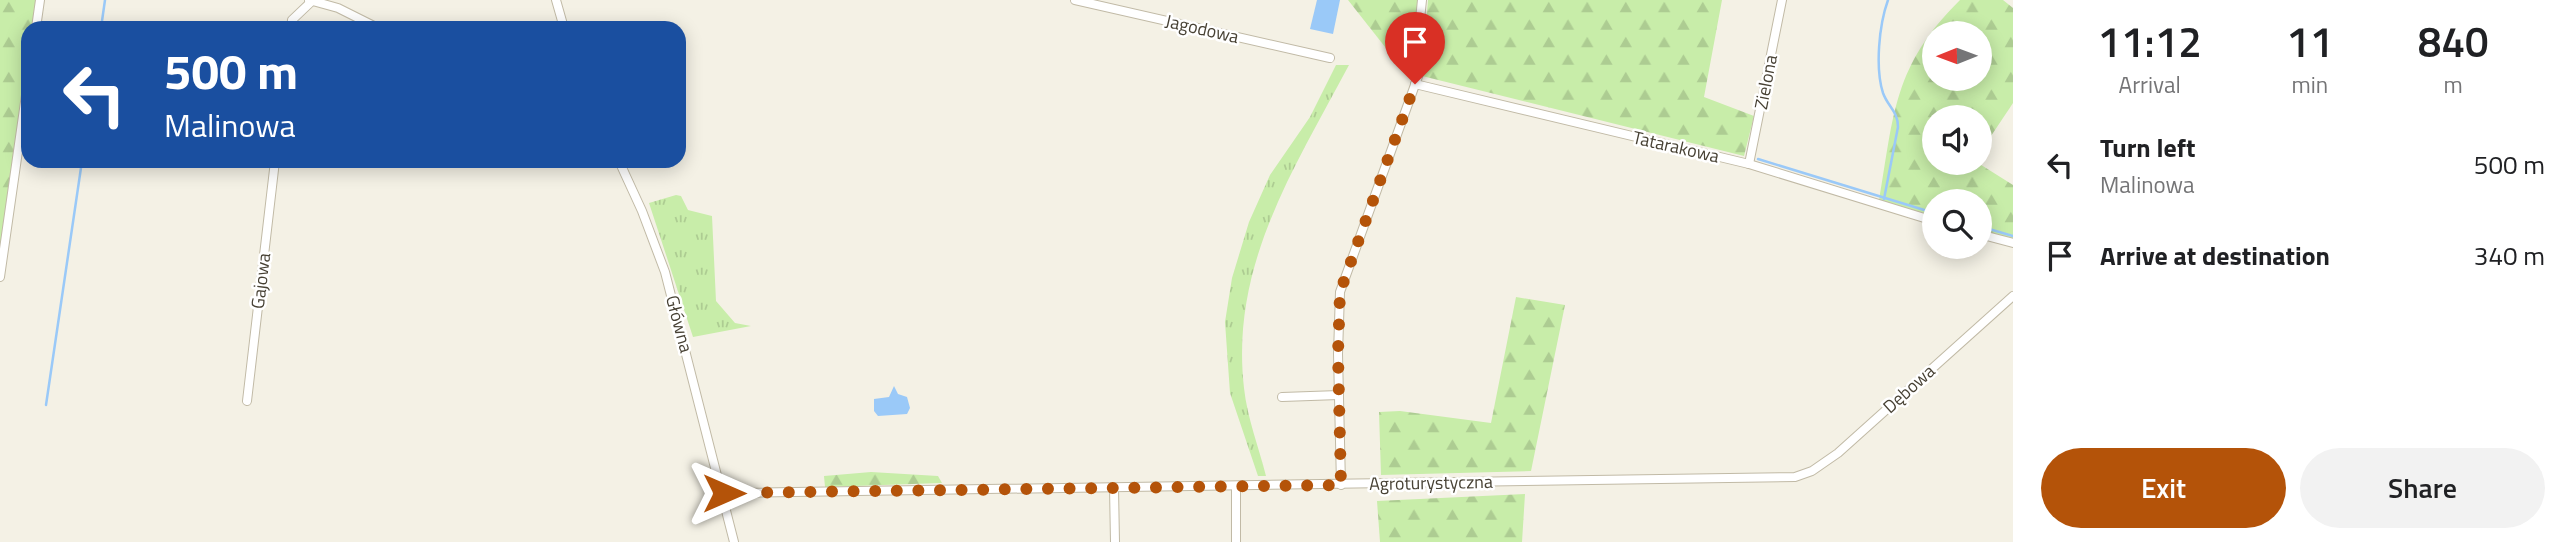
<!DOCTYPE html>
<html lang="en">
<head>
<meta charset="utf-8">
<style>
	:root { --surface:#fff; --page:#f2f2f2; --text:#202124; --muted:#757577; --accent:#b45309 }
	body { margin:0; font-family:"Titillium Web",sans-serif; background:var(--page); color:var(--text); height:100vh; display:flex; flex-direction:column; font-size:26px; white-space:nowrap }
	* { box-sizing:border-box; margin:0 }
	p { font-size:23px; color:var(--muted) }
	.icon { flex:none; width:38px; height:38px; fill:none; stroke:currentColor; stroke-width:2; stroke-linecap:round; stroke-linejoin:round }
	.map { position:relative; flex:1; overflow:hidden }
	.panel { display:flex; flex-direction:column; background:var(--surface); width:560px }
	.panel>* { flex:none }
	.hud { position:absolute; left:21px; top:21px; width:665px; height:147px; border-radius:21px; box-shadow:0 4px 18px #0003; background:#1a4fa0; color:#fff; overflow:hidden }
	.needle { width:46px; rotate:269deg }
	.fabs { position:absolute; left:1922px; top:21px; display:grid; gap:14px }
	.fabs a { display:grid; place-items:center; width:70px; height:70px; border-radius:50%; background:var(--surface); box-shadow:0 4px 18px #0003; font-size:35px }
	.pin { position:absolute; display:grid; place-items:center; width:60px; height:60px; color:#fff; margin:-72px -30px; border-radius:50% 50% 50% 0; rotate:-45deg; box-shadow:0 0 7px #0007 }
	.pin .icon { rotate:45deg }
	.me { position:absolute; width:77px; margin:-38px; rotate:90deg; stroke-linejoin:round; filter:drop-shadow(0 0 5px #0008) }
	.turn { display:flex; align-items:center; gap:24px; height:147px; padding:0 28px; font-size:32px }
	.turn .icon { width:91px; height:91px; stroke-width:2.5 }
	.turn b { display:block; font-size:49px; line-height:60px }
	.eta { display:flex; justify-content:space-evenly; align-items:center; height:119px; text-align:center }
	.eta b { font-size:42px; font-weight:600; line-height:49px }
	.cta { display:flex; gap:14px; margin-top:auto; padding:14px 28px }
	.cta a { flex:1; height:80px; border-radius:42px; background:var(--accent); color:#fff; font-size:28px; font-weight:600; line-height:80px; text-align:center }
	.cta a+a { background:var(--page); color:var(--text) }
	ul { padding:0; list-style:none }
	li { display:flex; align-items:center; gap:21px; height:91px; padding:0 28px }
	li div { flex:1 }
	li b { display:block; font-size:26px }
	li em { font-style:normal }
	main { display:flex; flex:1; min-height:0 }
	.map>svg:first-child { display:block }
	.grass { fill:url(#grass-tufts) }
	.forest { fill:url(#forest-firs); fill-rule:evenodd }
	.water { fill:#9ac9f8 }
	.lines { fill:none; stroke-linecap:round; stroke-linejoin:round }
	.stream { stroke:#9ac9f8; stroke-width:2.5 }
	.minor-casing { stroke:#c1baa6; stroke-width:10 }
	.minor { stroke:#fff; stroke-width:8 }
	.route { stroke:#b45309; stroke-width:12; stroke-dasharray:0 21.6 }
	.labels { text-anchor:middle; stroke-width:5; stroke-linejoin:round; paint-order:stroke }
	.street-label { font-size:18px; fill:#474134; stroke:#fff }
</style>
</head>
<body>
<main>
<div class="map">
<svg width="2013" height="542" viewBox="0 0 2013 542">
	<defs>
		<pattern id="grass-tufts" width="24" height="20" patternUnits="userSpaceOnUse" patternTransform="scale(1.75)"><rect width="24" height="20" fill="#c8eda9"/><path d="M3 7l-1-3M5 7V3M7 7l1-3M15 17l-1-3M17 17v-4M19 17l1-3" fill="none" stroke="#adcc92"/></pattern>
		<pattern id="forest-firs" width="22" height="20" patternUnits="userSpaceOnUse" patternTransform="scale(1.75)"><rect width="22" height="20" fill="#c8eda9"/><path d="M5 1l3.5 6h-7zM16 11l3.5 6h-7z" fill="#adcc92"/></pattern>
	</defs>
	<rect width="100%" height="100%" fill="#f4f1e5"/>
	<g class="grass">
		<path d="M1336,65H1349C1294,169 1230,265 1244,388C1247,417 1259,448 1266,476H1258L1230,393L1225,322L1232,278L1249,222L1270,175L1310,117Z"/>
		<polygon points="676,195 681,196 688,210 712,216 716,301 735,323 751,326 693,337 649,203"/>
	</g>
	<g class="forest">
		<polygon points="0,0 36,0 32,28 28,28 28,55 0,248"/>
		<polygon points="1348,0 1418,0 1410,73 1404,71"/>
		<polygon points="1428,0 1722,0 1704,97 1754,116 1744,156 1422,76"/>
		<path d="M1960,0H2003L2013,8V103L1979,154V117H1934V163H1978L2013,185V240L1979,231V201H1934V219L1879,201C1894,114 1893,66 1960,0ZM1934,33H1979V79H1934Z"/>
		<polygon points="1516,297 1565,305 1531,471 1381,475 1379,412 1400,411 1491,423"/>
		<polygon points="871,472 938,476 942,483 825,487 824,476"/>
		<polygon points="1525,494 1522,542 1380,542 1377,501"/>
	</g>
	<g class="water">
		<polygon points="1317,0 1340,0 1333,34 1310,29"/>
		<polygon points="894,386 898,394 907,397 910,408 907,414 878,416 874,411 874,399 889,397"/>
	</g>
	<g class="lines">
		<g class="stream">
			<polyline points="101,28 105,0"/>
			<polyline points="1758,159 1934,213"/>
			<path d="M1884,199L1898,127C1898,111 1888,107 1883,93C1875,68 1879,25 1888,0"/>
			<polyline points="1979,226 2013,236"/>
			<polyline points="46,405 82,161"/>
		</g>
		<defs>
			<g id="minor">
				<polyline points="309,0 338,8 378,28"/>
				<polyline points="556,0 564,28"/>
				<polyline points="1075,0 1330,58"/>
				<polyline points="36,28 40,0"/>
				<polyline points="291,28 292,20 312,1"/>
				<polyline points="1415,84 1749,164 1934,221"/>
				<polyline points="619,161 642,211 665,272 734,542"/>
				<polyline points="1749,164 1782,0"/>
				<polyline points="1979,234 2013,243"/>
				<polyline points="0,277 28,81"/>
				<polyline points="1282,397 1339,395"/>
				<polyline points="247,401 275,161"/>
				<polyline points="1341,485 1338,354 1340,292 1420,71 1419,29 1422,0"/>
				<polyline points="1114,488 1115,542"/>
				<polyline points="724,493 1795,477 1812,471 1838,453 2013,296"/>
				<polyline points="1236,542 1236,486"/>
			</g>
		</defs>
		<use href="#minor" class="minor-casing"/>
		<use href="#minor" class="minor"/>
	</g>
	<g class="lines">
		<polyline class="route" points="724,493 1341,485 1338,354 1340,292 1415,84"/>
	</g>
	<g class="labels">
		<g class="street-label">
			<text transform="translate(1202 29) rotate(13)" y="6">Jagodowa</text>
			<text transform="translate(1766 82) rotate(-79)" y="6">Zielona</text>
			<text transform="translate(1676 147) rotate(13)" y="6">Tatarakowa</text>
			<text transform="translate(261 281) rotate(-83)" y="6">Gajowa</text>
			<text transform="translate(679 324) rotate(75)" y="6">Główna</text>
			<text transform="translate(1909 389) rotate(-42)" y="6">Dębowa</text>
			<text transform="translate(1431 483) rotate(-1)" y="6">Agroturystyczna</text>
		</g>
	</g>
</svg>
<div class="fabs">
<a><svg class="needle" viewBox="-14 -14 28 28"><path d="M0-13l5 13h-10z" fill="#e53935"/><path d="M0 13l5-13h-10z" fill="#757577"/></svg></a>
<a><svg class="icon" aria-label="sound" viewBox="0 0 24 24"><path d="M4 9h4l5-4v14l-5-4H4zM17 9q2 3 0 6"/></svg></a>
<a><svg class="icon" aria-label="search" viewBox="0 0 24 24"><circle cx="10" cy="10" r="6"/><path d="M15 15l6 6"/></svg></a>
</div>
<div class="pin" style="left:1415px;top:84px;background:#d93025"><svg class="icon" aria-label="arrive" viewBox="0 0 24 24"><path d="M6 21V4h12l-3 4 3 4H6"/></svg></div>
<svg class="me" style="left:724px;top:493px" viewBox="-20 -20 40 40"><path d="M0-17L14 15 0 8-14 15z" fill="#b45309" stroke="#fff" stroke-width="4"/></svg>
<div class="hud">
<div class="turn"><svg class="icon" aria-label="left" viewBox="0 0 24 24"><path d="M17 20v-9H6M10 6l-5 5 5 5"/></svg><div><b>500 m</b>Malinowa</div></div>
</div>
</div>
<section class="panel">
<div class="eta">
<div><b>11:12</b><p>Arrival</p></div>
<div><b>11</b><p>min</p></div>
<div><b>840</b><p>m</p></div>
</div>
<ul>
<li><svg class="icon" aria-label="left" viewBox="0 0 24 24"><path d="M17 20v-9H6M10 6l-5 5 5 5"/></svg><div><b>Turn left</b><p>Malinowa</p></div><em>500 m</em></li>
<li><svg class="icon" aria-label="arrive" viewBox="0 0 24 24"><path d="M6 21V4h12l-3 4 3 4H6"/></svg><div><b>Arrive at destination</b></div><em>340 m</em></li>
</ul>
<div class="cta"><a>Exit</a><a>Share</a></div>
</section>
</main>
</body>
</html>
